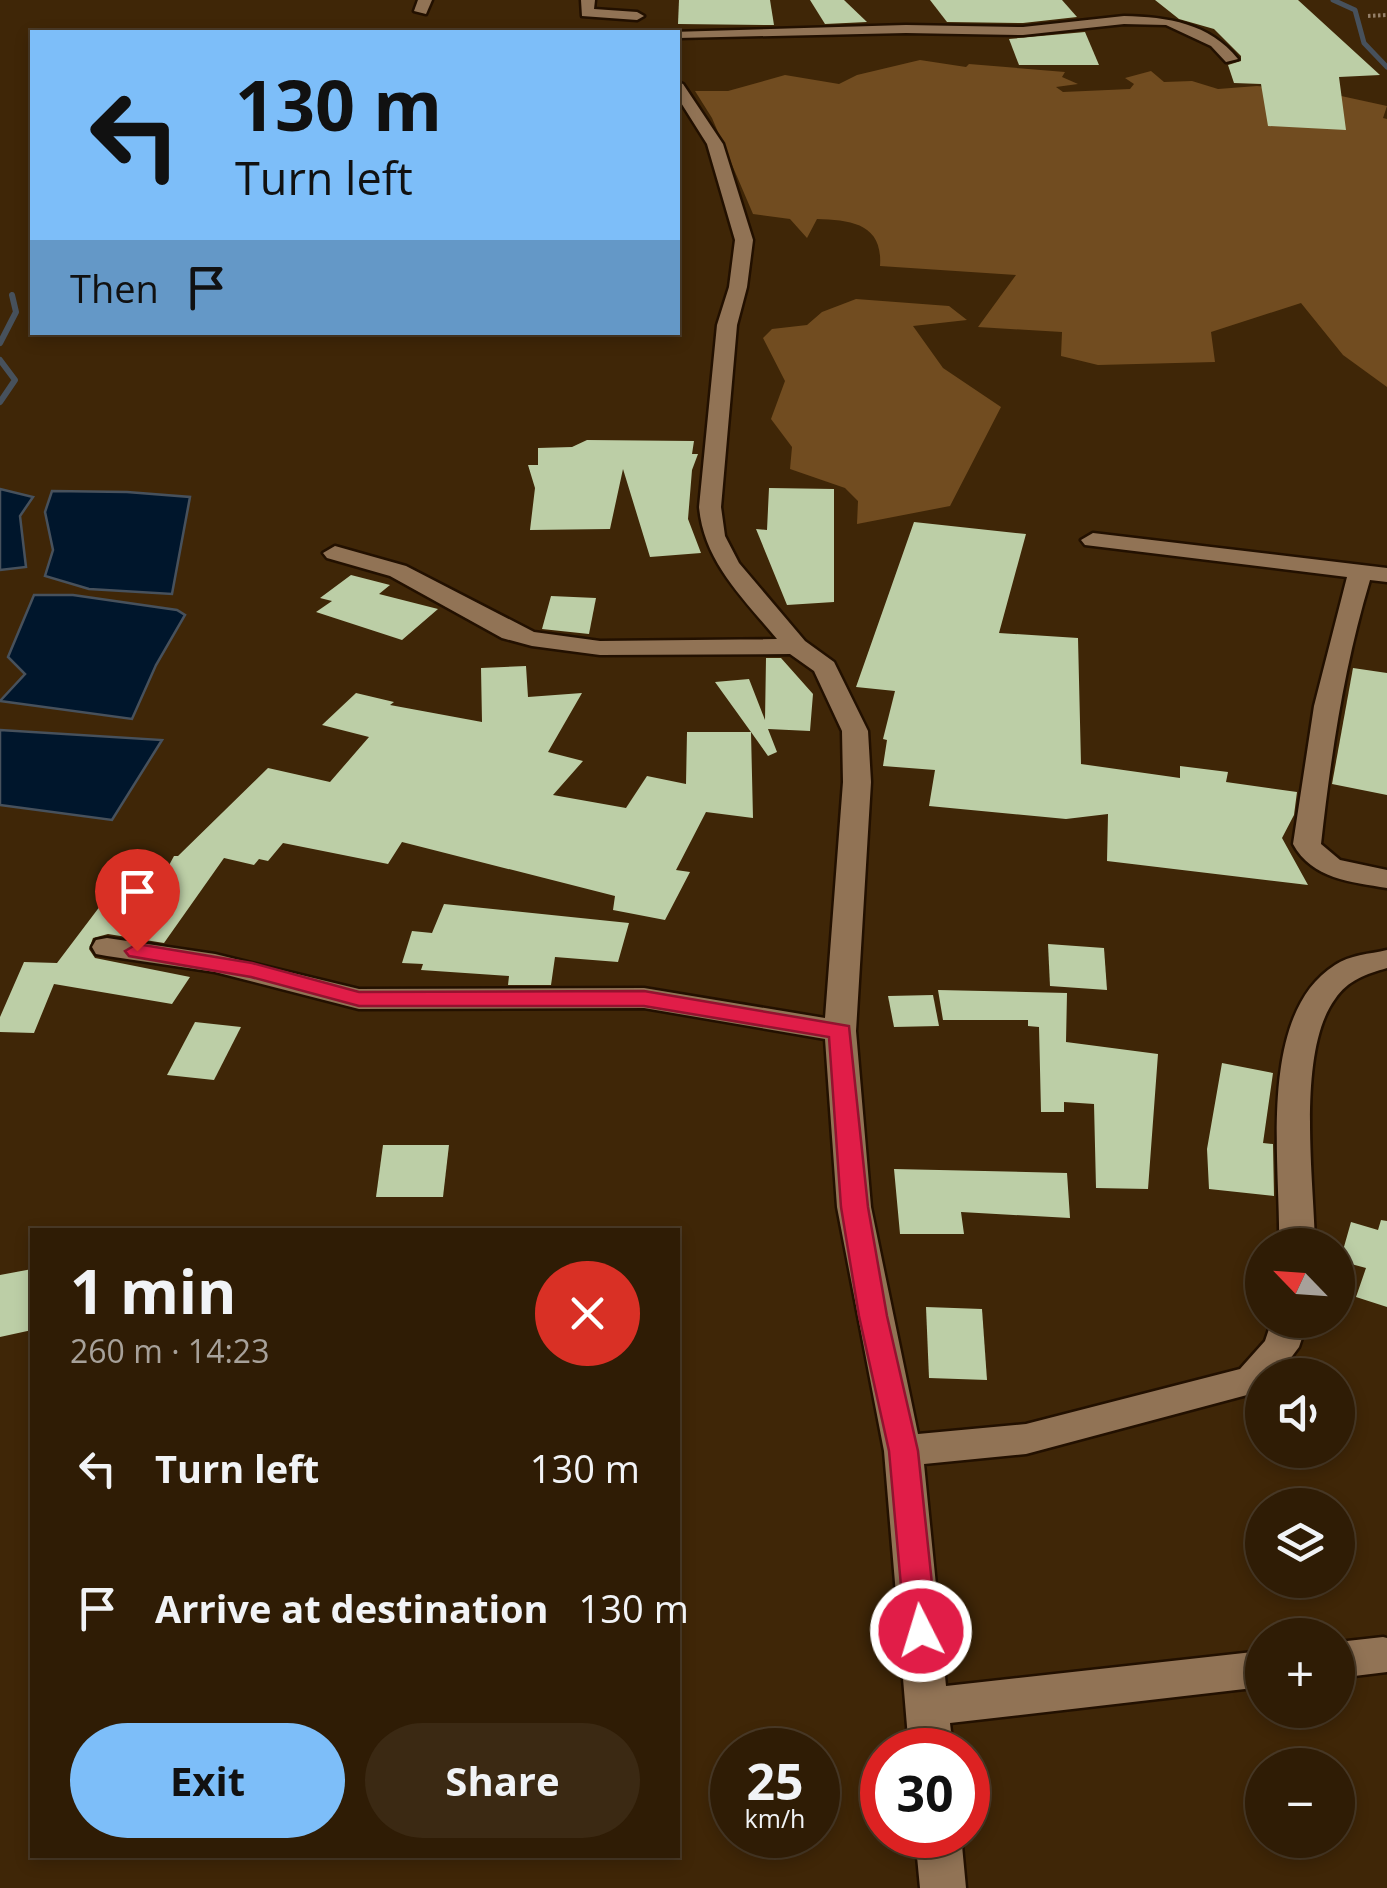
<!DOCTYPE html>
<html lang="en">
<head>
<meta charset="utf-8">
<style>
	:root { --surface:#2f1c05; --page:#3b2913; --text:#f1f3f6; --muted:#a7a19a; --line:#4a3a27; --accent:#7dbef9 }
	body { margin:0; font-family:"Open Sans",sans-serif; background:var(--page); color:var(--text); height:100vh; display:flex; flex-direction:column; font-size:38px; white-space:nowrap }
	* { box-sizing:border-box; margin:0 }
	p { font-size:32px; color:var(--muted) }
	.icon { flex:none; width:55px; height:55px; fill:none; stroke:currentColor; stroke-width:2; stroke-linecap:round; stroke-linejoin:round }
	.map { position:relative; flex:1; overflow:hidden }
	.drawer { position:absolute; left:30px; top:1228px; width:650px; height:630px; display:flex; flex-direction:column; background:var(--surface); border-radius:0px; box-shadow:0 5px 15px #0003,0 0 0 2px var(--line) }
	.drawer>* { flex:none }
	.hud { position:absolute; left:30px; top:30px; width:650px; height:305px; border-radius:0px; box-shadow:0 5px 15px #0003,0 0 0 2px var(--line); background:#7dbef9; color:#111; overflow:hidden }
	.needle { width:65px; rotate:295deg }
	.tools { position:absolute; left:1245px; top:1228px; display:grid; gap:20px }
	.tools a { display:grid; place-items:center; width:110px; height:110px; border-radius:50%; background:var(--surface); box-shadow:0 5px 15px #0003,0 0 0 2px var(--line); font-size:50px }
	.speed { position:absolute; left:710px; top:1728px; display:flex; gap:20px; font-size:50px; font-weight:700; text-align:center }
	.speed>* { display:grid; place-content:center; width:130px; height:130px; border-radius:50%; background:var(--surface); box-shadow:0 5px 15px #0003,0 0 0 2px var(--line); line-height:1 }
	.speed small { font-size:25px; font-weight:400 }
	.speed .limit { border:15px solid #d22; background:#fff; color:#111 }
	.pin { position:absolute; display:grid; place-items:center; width:85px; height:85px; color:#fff; margin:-102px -42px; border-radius:50% 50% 50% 0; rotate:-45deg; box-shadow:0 0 10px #0007 }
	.pin .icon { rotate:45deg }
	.me { position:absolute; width:110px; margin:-55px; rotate:355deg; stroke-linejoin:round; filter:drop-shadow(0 0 8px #0008) }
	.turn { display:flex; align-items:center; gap:35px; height:210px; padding:0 40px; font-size:45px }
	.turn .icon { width:130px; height:130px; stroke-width:2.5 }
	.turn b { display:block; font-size:70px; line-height:85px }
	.then { display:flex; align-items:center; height:95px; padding:0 40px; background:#0003; gap:20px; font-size:38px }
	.round { display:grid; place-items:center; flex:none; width:105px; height:105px; border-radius:52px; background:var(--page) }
	.head { display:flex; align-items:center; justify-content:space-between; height:170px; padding:0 40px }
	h1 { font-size:60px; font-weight:700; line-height:75px }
	.action { display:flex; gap:20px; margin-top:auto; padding:20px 40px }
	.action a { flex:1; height:115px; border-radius:60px; background:var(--accent); color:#111; font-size:40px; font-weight:700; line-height:115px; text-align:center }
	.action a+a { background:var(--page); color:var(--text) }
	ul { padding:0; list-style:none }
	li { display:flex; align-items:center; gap:30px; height:140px; padding:0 40px }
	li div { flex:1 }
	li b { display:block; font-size:38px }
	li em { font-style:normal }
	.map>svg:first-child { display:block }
	.green { fill:#714c20 }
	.water { fill:#00162c; stroke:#47515c; stroke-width:2.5 }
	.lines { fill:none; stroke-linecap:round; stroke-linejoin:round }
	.stream-far1 { stroke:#47515c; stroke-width:5 }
	.stream { stroke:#47515c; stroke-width:6 }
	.building { fill:#bccea6 }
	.minor-casing { stroke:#221000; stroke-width:5 }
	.path { stroke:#947f68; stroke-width:4; stroke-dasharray:2.5 2.5; stroke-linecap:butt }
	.minor { fill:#917355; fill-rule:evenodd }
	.route { fill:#e11d48; stroke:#92132f; stroke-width:2.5 }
</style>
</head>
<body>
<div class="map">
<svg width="1387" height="1888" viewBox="0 0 1387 1888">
	<rect width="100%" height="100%" fill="#3f2607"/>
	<g class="green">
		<path d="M920,60L966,67L969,64L1065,72L1062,77L1078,84L1056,87L1063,92L1130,89L1134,84L1125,78L1151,71L1164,82L1192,81L1218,89L1257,86L1332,94L1387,106L1383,118L1387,119V387L1343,355L1301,303L1211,332L1215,362L1098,365L1061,356L1062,332L978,327L1016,275L880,266C883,224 852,220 817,219L807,238L790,219L753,214L712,118L695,91H728L785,75L839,84L857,75Z"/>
		<polygon points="856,299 949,306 967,320 913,326 943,368 1001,407 950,506 857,524 858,501 845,488 790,469 792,447 771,419 785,381 763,338 772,329 807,325 822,312"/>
	</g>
	<g class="water">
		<polygon points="0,489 33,497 20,516 26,567 0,570"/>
		<polygon points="52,491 127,492 190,497 172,594 89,589 45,576 53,550 45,512"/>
		<polygon points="34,595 73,595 177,610 185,615 156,665 132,719 0,701 25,674 8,657"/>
		<polygon points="0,731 0,730 162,740 112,820 0,805"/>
	</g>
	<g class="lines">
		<polyline class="stream-far1" points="1333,0 1355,10 1364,43 1387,67"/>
		<g class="stream">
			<polyline points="0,343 16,312 12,295"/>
			<polyline points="0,360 15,380 0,402"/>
		</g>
	</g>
	<g class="building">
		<polygon points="679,0 770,0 774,25 678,24"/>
		<polygon points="810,0 844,0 867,22 825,24"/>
		<polygon points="930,0 1062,0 1077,17 1023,23 947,22"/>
		<polygon points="1155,0 1298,0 1380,75 1339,77 1346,130 1268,126 1261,84 1234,83 1228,65 1241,61 1241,56 1214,29 1179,19"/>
		<polygon points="1085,32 1099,65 1019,65 1009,39"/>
		<polygon points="587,440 694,441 692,454 698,454 692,470 688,519 701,553 650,557 623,469 610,529 530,530 535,488 528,465 538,465 538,448 572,447"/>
		<polygon points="769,488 834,489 834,602 787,605 756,529 767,530"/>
		<polygon points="914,522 1026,534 999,633 1078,638 1081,764 1180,778 1180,766 1228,772 1226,782 1297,792 1294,815 1282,838 1308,885 1107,861 1108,814 1066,819 929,806 935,770 883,766 887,740 883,739 895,691 856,687"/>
		<polygon points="351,575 390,585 379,594 438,609 402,640 316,612 332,601 320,598"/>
		<polygon points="551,596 596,598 589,634 542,629"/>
		<polygon points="766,658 781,658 813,694 810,731 768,729 777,752 768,756 751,732 753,818 706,812 676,870 690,872 665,920 613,910 615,896 402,842 388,864 283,843 268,861 259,859 254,865 224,858 164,943 108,934 93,938 89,949 95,958 190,977 172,1004 54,984 34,1033 0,1032 0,1017 24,962 57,963 116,885 155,891 174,856 178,856 268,768 330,782 369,737 322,725 356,693 394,702 390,705 482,722 481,668 526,666 528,697 582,693 548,752 583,761 553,795 626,808 647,776 686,784 687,732 751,732 715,682 749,679 765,720"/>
		<polygon points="1353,668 1387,673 1387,795 1332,784"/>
		<polygon points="444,904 629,923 618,962 555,957 551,985 508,985 509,976 421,970 423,964 402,963 412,931 432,933"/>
		<polygon points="1048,944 1104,948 1107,990 1050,986"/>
		<polygon points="938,990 1067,993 1066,1042 1158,1054 1148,1189 1096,1188 1094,1104 1064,1102 1064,1112 1041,1112 1039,1027 1028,1026 1028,1020 943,1020"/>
		<polygon points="933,995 939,1026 894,1027 888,996"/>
		<polygon points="195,1022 241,1027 214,1080 167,1075"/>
		<polygon points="1222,1063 1273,1073 1263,1143 1273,1144 1274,1196 1209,1189 1207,1149"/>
		<polygon points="383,1145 449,1145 443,1197 376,1197"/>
		<polygon points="894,1169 1067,1173 1070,1218 961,1212 964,1234 900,1234"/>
		<polygon points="1381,1220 1387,1221 1387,1307 1356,1297 1366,1268 1340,1261 1351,1222 1378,1230"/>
		<polygon points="32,1269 32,1330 0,1337 0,1275"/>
		<polygon points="926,1307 982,1309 987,1380 929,1378"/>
	</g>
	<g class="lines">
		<defs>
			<g id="minor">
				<polygon points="418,0 432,0 426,14 414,11"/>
				<polygon points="581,0 595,0 594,9 637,12 644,16 637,20 582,16"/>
				<path d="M1124,16C1168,17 1209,23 1238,59L1226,62L1211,46L1166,25L1124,24L1023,35L906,33L678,38V32H672L906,25L1023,27Z"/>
				<path d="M678,82L683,84L723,144L753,240L747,287L737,325L721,507L725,536L739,563L805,641L834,662L868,731L871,782L856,1031L871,1207L918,1434L1026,1424L1240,1369L1265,1341L1272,1320H1308L1299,1347L1278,1375H1262V1391L1026,1454L924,1464L946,1686L1262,1651V1687L950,1723L953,1750H909L884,1451L837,1207L825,1039L644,1008L359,1009L215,972L107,956L96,954L92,947L96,940L107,938L215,954L359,989L644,988L825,1018L843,782L842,731L814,671L790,654L600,655L532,646L502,638L390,576L327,558L323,553L335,546L406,566L534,632L600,641L777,639C743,598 704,562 699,507L717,325L729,287L735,240L707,144L678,98Z"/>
				<path d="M1093,533L1387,568V582L1370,580C1344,666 1331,755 1321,844L1340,860L1387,870V888C1351,882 1312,879 1293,844L1314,706L1347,577L1085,545L1081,540Z"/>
				<path d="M1387,950V968C1366,974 1348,980 1335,999C1296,1052 1314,1181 1315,1245H1279C1281,1165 1256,1015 1335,965C1349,955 1370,954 1387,950Z"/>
				<polygon points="1383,1637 1387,1638 1387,1672 1338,1678 1338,1642"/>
				<polygon points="915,1835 961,1835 966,1888 920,1888"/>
			</g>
		</defs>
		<use href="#minor" class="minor-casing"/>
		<polyline class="path" points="1368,16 1387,15"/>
		<use href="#minor" class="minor"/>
	</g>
	<polygon class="route" points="137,944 252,963 359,992 644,991 849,1026 868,1207 887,1316 918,1451 937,1631 932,1641 921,1645 910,1641 905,1631 889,1451 859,1316 841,1207 829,1037 644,1006 359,1006 251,977 129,956 125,951"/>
</svg>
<div class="tools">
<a><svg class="needle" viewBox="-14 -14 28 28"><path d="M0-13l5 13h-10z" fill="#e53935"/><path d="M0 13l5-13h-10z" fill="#a7a19a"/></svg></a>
<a><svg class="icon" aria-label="sound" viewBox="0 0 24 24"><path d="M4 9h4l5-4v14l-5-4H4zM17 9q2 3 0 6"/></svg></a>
<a><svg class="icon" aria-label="layers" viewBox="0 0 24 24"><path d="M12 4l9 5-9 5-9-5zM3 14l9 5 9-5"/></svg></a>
<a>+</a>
<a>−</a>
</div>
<div class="speed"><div>25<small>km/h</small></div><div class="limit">30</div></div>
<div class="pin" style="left:137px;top:951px;background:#d93025"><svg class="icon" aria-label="arrive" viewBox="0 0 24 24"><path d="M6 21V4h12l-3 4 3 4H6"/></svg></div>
<svg class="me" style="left:921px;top:1631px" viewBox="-20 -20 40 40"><circle r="17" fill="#e11d48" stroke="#fff" stroke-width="3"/><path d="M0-11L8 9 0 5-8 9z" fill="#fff"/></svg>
<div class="hud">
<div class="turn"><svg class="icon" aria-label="left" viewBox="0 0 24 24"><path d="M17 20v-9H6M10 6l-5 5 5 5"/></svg><div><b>130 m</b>Turn left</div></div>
<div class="then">Then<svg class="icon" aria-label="arrive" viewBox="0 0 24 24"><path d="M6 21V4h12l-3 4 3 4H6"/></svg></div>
</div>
<section class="drawer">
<div class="head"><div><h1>1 min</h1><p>260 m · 14:23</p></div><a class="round" style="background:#d93025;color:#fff"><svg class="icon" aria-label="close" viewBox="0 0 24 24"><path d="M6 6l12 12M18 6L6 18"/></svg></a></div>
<ul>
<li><svg class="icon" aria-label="left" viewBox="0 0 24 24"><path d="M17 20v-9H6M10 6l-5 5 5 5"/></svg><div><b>Turn left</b></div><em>130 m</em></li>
<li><svg class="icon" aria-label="arrive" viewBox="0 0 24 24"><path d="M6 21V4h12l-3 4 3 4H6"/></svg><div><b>Arrive at destination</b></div><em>130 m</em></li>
</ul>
<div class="action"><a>Exit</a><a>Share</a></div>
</section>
</div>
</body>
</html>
